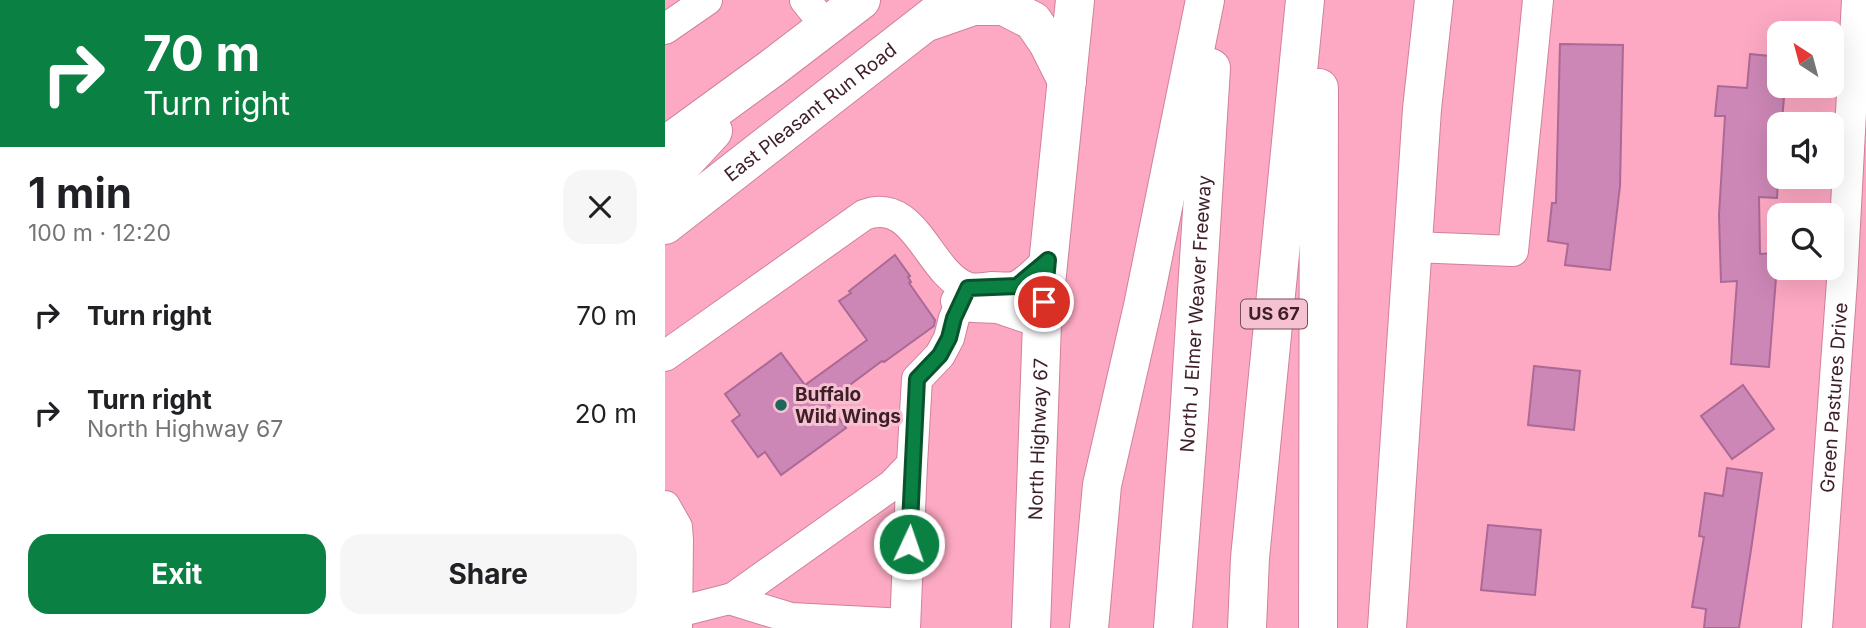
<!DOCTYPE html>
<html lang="en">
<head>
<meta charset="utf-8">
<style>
	:root { --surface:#fff; --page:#f6f6f6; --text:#202124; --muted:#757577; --accent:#0b8043 }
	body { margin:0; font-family:Inter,sans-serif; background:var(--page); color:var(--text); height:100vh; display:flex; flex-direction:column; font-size:26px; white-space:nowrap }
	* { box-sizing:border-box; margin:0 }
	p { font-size:23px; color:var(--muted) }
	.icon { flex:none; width:38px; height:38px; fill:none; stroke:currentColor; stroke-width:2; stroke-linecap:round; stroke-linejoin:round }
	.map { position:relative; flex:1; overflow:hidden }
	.sheet { display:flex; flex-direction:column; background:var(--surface); width:665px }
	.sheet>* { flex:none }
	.banner { background:#0b8043; color:#fff; overflow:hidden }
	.needle { width:46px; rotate:324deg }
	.tools { position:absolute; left:1102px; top:21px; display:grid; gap:14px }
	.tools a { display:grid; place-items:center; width:77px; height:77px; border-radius:14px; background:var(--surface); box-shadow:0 7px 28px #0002; font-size:35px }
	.pin { position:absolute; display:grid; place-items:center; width:60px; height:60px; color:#fff; margin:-30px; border:4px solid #fff; border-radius:50%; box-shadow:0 2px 7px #0007 }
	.me { position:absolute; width:77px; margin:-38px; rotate:3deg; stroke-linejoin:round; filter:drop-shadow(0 0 5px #0008) }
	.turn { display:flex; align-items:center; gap:24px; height:147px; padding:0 28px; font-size:32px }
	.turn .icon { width:91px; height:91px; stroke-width:2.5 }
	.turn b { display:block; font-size:49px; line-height:60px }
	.round { display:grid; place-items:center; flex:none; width:74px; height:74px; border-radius:21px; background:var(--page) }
	.headline { display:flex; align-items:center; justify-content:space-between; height:119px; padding:0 28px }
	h1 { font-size:42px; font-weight:700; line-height:52px }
	.action { display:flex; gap:14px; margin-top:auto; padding:14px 28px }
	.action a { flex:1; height:80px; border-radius:21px; background:var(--accent); color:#fff; font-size:28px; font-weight:700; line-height:80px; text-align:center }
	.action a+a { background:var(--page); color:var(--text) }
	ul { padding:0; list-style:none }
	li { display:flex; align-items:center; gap:21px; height:98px; padding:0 28px }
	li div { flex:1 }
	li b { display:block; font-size:26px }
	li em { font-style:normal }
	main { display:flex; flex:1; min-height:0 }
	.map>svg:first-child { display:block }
	.building { fill:#cd87b6; stroke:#ab6996; stroke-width:2 }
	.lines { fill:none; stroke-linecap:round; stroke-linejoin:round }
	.minor-casing { stroke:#d1819b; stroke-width:32 }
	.major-casing { stroke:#d1819b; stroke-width:40 }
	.highway-casing { stroke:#d1819b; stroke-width:40 }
	.minor { stroke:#fff; stroke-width:30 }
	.major { stroke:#fff; stroke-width:38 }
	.highway { stroke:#fff; stroke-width:38 }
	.route-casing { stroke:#07532c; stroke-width:18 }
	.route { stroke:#0b8043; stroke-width:12 }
	.poi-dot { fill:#1f665a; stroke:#f6c2d1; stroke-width:2.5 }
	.labels { text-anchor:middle; stroke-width:6; stroke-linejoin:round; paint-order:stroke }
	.shield { fill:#f6c2d1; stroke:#754f5b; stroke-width:2 }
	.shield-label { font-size:18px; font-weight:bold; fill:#3e1e28 }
	.street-label { font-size:19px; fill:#3e1e28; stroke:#f6c2d1 }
	.poi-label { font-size:19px; font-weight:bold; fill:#3e1e28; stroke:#f6c2d1; text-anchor:start }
</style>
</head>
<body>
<main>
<section class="sheet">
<div class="banner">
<div class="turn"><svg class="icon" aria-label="right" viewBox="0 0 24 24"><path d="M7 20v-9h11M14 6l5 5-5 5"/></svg><div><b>70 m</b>Turn right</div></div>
</div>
<div class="headline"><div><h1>1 min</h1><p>100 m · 12:20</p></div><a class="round"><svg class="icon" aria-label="close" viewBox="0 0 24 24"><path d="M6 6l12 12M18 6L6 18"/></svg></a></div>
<ul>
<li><svg class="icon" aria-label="right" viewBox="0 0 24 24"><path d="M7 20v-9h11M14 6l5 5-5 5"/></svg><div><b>Turn right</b></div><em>70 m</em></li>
<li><svg class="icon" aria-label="right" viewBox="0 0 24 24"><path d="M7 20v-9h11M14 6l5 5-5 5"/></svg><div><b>Turn right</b><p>North Highway 67</p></div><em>20 m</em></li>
</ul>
<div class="action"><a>Exit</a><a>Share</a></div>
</section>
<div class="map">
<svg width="1201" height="628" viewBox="0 0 1201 628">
	<rect width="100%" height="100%" fill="#fda9c3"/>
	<g class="building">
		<polygon points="895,44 958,45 955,186 945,270 900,265 903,244 883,241 887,203 891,203"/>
		<polygon points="1085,54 1115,57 1115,86 1120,86 1117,121 1106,120 1103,164 1114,165 1112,198 1094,197 1095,254 1110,253 1111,278 1104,367 1066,364 1072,281 1056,282 1054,215 1060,116 1050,116 1053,86 1082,88"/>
		<polygon points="230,255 245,276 243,277 246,282 244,283 270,320 269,326 219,362 217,361 162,402 181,428 116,475 100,452 93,457 67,421 75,415 60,394 116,353 140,385 202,340 174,301 186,293 184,291"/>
		<polygon points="869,366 915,371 909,430 863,425"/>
		<polygon points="1078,385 1109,429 1067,459 1036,416"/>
		<polygon points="1062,468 1097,473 1087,543 1074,628 1039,628 1041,609 1027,607 1039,537 1034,536 1040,493 1058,496"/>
		<polygon points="823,525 876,530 870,595 816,590"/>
	</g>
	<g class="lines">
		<defs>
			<g id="minor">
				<polyline points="140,0 161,26"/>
				<polyline points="0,29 42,0"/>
				<polyline points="748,247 848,251 873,0"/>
				<polyline points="291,301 308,307 333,308 377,323"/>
				<path d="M0,356L199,215C250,195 263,272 301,287C308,290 319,288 327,287C335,287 347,289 354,285C364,279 374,268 383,260"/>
				<polyline points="0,506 12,527 13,540 12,628"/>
				<polyline points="64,599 126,618 240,624"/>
				<polyline points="0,618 13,612 68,598 227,485 247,464 252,379 275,355 284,338 289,318 303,288"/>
				<polyline points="240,628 247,464"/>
				<path id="s1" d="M1152,628L1177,281L1192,0"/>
			</g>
			<g id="major">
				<polyline points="265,21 308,6 339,6 368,21 383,43 402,81"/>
				<polyline points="0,146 107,68 196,0"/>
				<polyline points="0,183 48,131"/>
				<path id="s2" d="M0,225L289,0"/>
				<path id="s3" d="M366,628L377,323L410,0"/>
				<polyline points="722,628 757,109 769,0"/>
			</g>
			<g id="highway">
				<polyline points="424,628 437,485 478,306 540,0"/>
				<path id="s4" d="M508,628L524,419L546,68"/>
				<polyline points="582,628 585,558 640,0"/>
				<polyline points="653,628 654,88"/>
			</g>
		</defs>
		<use href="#minor" class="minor-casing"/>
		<use href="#major" class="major-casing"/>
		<use href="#highway" class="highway-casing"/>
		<use href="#minor" class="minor"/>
		<use href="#major" class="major"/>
		<use href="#highway" class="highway"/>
	</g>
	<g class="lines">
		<defs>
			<polyline id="route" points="244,544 252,379 275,355 284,338 289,318 303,288 352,286 383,260 379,302"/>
		</defs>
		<use href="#route" class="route-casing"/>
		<use href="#route" class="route"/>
	</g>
	<circle class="poi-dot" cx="116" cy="405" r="7"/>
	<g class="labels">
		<rect class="shield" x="576" y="299.5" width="66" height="29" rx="5"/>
		<g class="shield-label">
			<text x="609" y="320">US 67</text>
		</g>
		<g class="street-label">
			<text dy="7" stroke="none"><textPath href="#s2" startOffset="184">East Pleasant Run Road</textPath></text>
			<text dy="7" stroke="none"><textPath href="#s4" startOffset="315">North J Elmer Weaver Freeway</textPath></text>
			<text dy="7" stroke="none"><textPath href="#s1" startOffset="231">Green Pastures Drive</textPath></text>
			<text dy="7" stroke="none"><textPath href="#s3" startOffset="189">North Highway 67</textPath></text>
		</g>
		<g class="poi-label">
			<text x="130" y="401">Buffalo<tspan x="130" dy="22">Wild Wings</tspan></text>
		</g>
	</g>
</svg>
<div class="tools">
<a><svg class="needle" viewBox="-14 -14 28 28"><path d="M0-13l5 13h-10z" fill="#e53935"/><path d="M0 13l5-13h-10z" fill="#757577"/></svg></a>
<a><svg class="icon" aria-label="sound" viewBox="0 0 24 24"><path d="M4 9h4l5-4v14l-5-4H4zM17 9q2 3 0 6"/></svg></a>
<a><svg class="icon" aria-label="search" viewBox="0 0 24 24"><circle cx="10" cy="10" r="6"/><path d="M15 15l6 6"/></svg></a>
</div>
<div class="pin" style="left:379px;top:302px;background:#d93025"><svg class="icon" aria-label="arrive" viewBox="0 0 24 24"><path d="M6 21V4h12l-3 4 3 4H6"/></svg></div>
<svg class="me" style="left:244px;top:544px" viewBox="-20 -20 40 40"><circle r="17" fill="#0b8043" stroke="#fff" stroke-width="3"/><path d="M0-11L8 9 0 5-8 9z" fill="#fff"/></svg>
</div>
</main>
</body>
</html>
